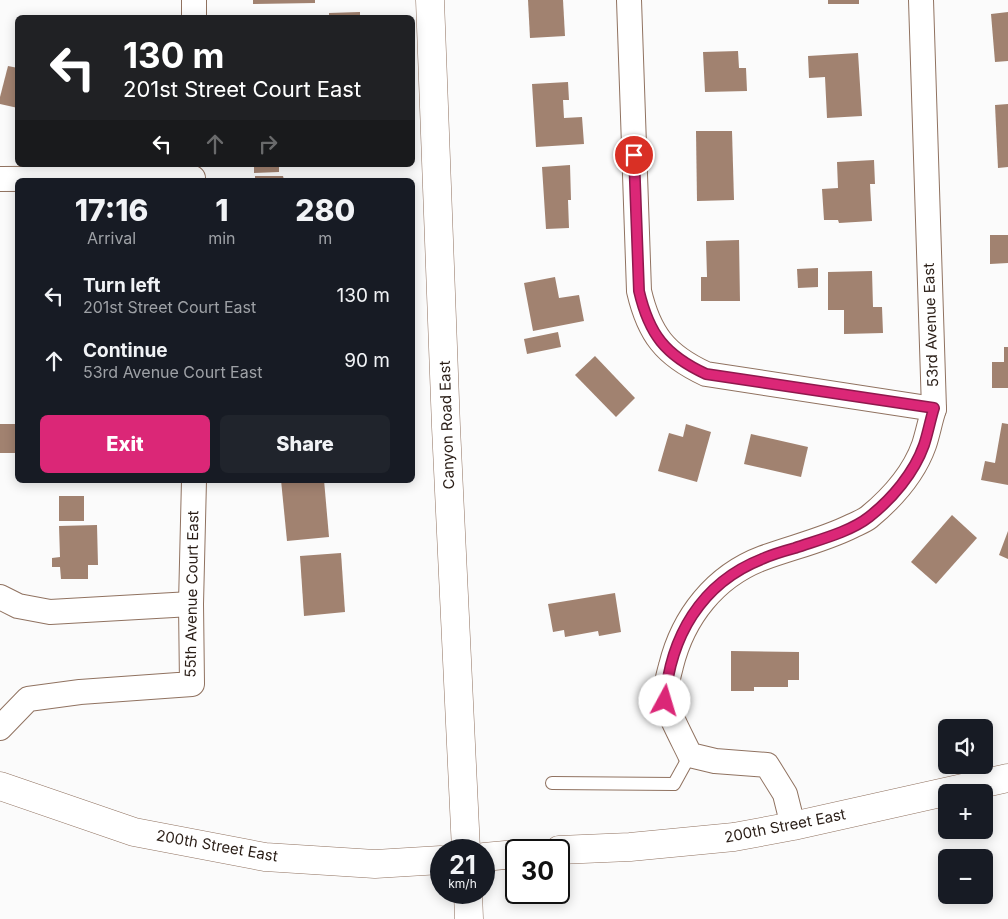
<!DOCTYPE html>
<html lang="en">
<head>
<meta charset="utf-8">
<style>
	:root { --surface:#171b24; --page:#20242c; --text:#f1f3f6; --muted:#9ea1a6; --accent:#db2777 }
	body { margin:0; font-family:Inter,sans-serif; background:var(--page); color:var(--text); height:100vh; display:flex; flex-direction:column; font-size:19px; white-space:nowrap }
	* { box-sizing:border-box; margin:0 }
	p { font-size:16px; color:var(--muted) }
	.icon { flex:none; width:28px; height:28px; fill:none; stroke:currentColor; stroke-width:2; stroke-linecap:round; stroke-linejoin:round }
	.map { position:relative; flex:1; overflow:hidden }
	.drawer { position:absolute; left:15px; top:178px; width:400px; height:305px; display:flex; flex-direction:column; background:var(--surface); border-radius:8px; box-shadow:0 2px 12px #0003 }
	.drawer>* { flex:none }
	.top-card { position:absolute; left:15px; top:15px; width:400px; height:152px; border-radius:8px; box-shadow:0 2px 12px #0003; background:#202124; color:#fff; overflow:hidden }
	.buttons { position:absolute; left:938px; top:719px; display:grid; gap:10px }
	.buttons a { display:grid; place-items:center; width:55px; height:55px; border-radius:8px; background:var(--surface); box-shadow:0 2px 12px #0003; font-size:25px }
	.speed { position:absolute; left:430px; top:839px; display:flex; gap:10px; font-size:25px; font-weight:700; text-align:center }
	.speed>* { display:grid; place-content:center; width:65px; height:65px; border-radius:50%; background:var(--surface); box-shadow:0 2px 12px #0003; line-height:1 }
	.speed small { font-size:12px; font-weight:400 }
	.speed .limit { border:2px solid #111; border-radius:8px; background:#fff; color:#111 }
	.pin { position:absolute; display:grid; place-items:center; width:42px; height:42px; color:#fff; margin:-21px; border:2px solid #fff; border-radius:50%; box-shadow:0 1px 5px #0007 }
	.me { position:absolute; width:55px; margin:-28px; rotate:6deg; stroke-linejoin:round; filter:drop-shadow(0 0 4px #0008) }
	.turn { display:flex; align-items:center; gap:18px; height:105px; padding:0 25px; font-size:22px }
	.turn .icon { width:65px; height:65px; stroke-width:2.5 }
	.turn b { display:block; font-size:35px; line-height:42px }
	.lanes { display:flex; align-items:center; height:48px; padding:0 25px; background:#0003; justify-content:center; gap:25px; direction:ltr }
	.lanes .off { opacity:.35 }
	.eta { display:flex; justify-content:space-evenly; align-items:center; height:85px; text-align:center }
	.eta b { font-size:30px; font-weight:800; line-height:35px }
	.cta { display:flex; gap:10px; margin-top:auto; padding:10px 25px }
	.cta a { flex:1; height:58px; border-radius:8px; background:var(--accent); color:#fff; font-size:20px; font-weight:800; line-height:58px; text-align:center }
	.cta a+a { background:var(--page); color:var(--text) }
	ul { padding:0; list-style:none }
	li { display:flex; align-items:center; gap:15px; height:65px; padding:0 25px }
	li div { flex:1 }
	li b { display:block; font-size:19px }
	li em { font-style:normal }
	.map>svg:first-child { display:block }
	.building { fill:#a18270 }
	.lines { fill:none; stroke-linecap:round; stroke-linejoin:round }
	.lane-casing { stroke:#907260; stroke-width:14 }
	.street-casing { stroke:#907260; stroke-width:26 }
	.secondary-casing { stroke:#907260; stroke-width:29 }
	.lane { stroke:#fff; stroke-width:12 }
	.street { stroke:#fff; stroke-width:24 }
	.secondary { stroke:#fff; stroke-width:28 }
	.route-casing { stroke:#8e194d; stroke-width:12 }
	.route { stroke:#db2777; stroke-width:9 }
	.labels { text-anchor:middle; stroke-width:4; stroke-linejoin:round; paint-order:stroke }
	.street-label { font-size:15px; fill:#2a1e17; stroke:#fff }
</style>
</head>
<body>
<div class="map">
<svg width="1008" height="919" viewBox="0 0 1008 919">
	<rect width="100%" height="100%" fill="#fbfbfb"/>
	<g class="building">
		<polygon points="253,0 315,0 315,3 253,4"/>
		<polygon points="528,0 563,0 565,36 530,38"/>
		<rect x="828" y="0" width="31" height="4"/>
		<polygon points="360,12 360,18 329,18 329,13"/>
		<polygon points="1008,12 1008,61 995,62 991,14"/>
		<polygon points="738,51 739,68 746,68 747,91 705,92 703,52"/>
		<polygon points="858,53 862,116 827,118 825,77 809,78 808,56"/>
		<polygon points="8,66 18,68 18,108 0,104 0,97"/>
		<polygon points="568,82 569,100 563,100 564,118 582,117 584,144 536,147 532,84"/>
		<polygon points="1008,104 1008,167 998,168 995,105"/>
		<polygon points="696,131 732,131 734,200 697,201"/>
		<polygon points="874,160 875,184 870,184 872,221 839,223 838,220 824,220 822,189 838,188 837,162"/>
		<polygon points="254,165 279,165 279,172 254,173"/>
		<polygon points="570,165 571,200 568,200 569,228 546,229 542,167"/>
		<polygon points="255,176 283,176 284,180 255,180"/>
		<polygon points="990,235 1008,235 1008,263 990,264"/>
		<polygon points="739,240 740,301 701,301 701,277 707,277 706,241"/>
		<polygon points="818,268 818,287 798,288 797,269"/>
		<polygon points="872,271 873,307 882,307 883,333 844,334 844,310 828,310 828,272"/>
		<polygon points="555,277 559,298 579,295 584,321 533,331 524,283"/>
		<polygon points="558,332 561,347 527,354 524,339"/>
		<polygon points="1004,347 1008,347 1008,388 992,388 992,362 1004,362"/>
		<polygon points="595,356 635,398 616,417 575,375"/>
		<polygon points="1002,423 1008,424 1008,485 981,480 985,461 995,463"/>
		<rect x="0" y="424" width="18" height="29"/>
		<polygon points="686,424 711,432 697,482 658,471 669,433 683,437"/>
		<polygon points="751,434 808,447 801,477 744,464"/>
		<polygon points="281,480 324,480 329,537 287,541"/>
		<rect x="59" y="496" width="25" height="25"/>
		<polygon points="952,515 977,538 936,584 911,562"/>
		<polygon points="97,525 98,565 88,565 88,579 61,579 60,567 52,567 52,558 60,557 59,526"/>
		<polygon points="1008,531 1008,559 999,555"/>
		<polygon points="341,553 345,612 304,616 300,556"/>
		<polygon points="615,593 621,632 599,636 598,631 565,637 564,630 553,632 548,604"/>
		<polygon points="731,651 799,652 799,680 788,680 788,687 754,687 754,691 731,691"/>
	</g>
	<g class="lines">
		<defs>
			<polyline id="lane" points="552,783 674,784 690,755"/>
			<g id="street">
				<path d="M629,0L639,291C649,334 665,355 706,374L934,409"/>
				<polyline points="194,18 194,0"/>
				<polyline points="0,179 193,178"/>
				<polyline points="0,597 18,606 50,612 191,604"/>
				<polyline points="0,728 28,699 80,692 192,684 191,604 194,480"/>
				<path d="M793,826L785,794L767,765L715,761L690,755C685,744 666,709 666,700C665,688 668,677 671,666C683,617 715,576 763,558C793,547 824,540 852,526C858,523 864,521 869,517C892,498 914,473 924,445C928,433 930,421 934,409L921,0"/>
			</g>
			<g id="secondary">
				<polyline points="430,0 446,427 466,850"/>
				<polyline points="0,786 134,832 265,857 375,864 441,860"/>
				<polyline points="559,850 630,847 734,837 793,826 1008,778"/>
				<polyline points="484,857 516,854"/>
				<polyline points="468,892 469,919"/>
			</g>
		</defs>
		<use href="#lane" class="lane-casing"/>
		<use href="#street" class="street-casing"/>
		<use href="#secondary" class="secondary-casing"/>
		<use href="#lane" class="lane"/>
		<use href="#street" class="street"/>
		<use href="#secondary" class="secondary"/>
	</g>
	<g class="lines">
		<defs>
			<path id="route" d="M634,155L639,291C649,334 665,355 706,374L934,408C930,421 928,433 924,445C914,473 892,499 869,517C850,532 818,540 795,548C784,551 773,554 762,559C701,583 670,637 665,701"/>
		</defs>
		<use href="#route" class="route-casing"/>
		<use href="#route" class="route"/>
	</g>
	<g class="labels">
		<g class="street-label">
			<text transform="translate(931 325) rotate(-92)" y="5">53rd Avenue East</text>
			<text transform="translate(447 425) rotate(-92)" y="5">Canyon Road East</text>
			<text transform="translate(192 594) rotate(-89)" y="5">55th Avenue Court East</text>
			<text transform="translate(785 826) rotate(-11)" y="5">200th Street East</text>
			<text transform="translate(217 846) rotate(10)" y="5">200th Street East</text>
		</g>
	</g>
</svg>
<div class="buttons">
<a><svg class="icon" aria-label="sound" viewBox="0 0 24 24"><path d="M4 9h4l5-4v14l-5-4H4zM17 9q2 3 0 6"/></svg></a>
<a>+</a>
<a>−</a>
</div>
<div class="speed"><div>21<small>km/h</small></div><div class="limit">30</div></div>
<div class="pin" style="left:634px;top:155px;background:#d93025"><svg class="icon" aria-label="arrive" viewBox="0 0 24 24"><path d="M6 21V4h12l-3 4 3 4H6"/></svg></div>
<svg class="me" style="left:665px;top:701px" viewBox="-20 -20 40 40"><circle r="19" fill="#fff"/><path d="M0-13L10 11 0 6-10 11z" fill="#db2777"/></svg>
<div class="top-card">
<div class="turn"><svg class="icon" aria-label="left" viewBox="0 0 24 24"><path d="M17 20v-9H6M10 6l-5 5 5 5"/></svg><div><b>130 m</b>201st Street Court East</div></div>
<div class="lanes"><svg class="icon" aria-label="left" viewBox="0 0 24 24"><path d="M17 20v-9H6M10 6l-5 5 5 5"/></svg><svg class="icon off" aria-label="ahead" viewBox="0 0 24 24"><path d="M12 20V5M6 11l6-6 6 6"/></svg><svg class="icon off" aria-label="right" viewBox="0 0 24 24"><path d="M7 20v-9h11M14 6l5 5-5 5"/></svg></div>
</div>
<section class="drawer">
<div class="eta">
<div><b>17:16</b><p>Arrival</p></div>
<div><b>1</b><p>min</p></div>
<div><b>280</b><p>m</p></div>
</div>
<ul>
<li><svg class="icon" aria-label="left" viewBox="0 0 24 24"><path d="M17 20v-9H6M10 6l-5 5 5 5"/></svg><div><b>Turn left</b><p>201st Street Court East</p></div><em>130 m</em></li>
<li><svg class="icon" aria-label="ahead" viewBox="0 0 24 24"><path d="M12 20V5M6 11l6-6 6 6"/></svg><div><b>Continue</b><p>53rd Avenue Court East</p></div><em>90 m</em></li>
</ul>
<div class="cta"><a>Exit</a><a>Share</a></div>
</section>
</div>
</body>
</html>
